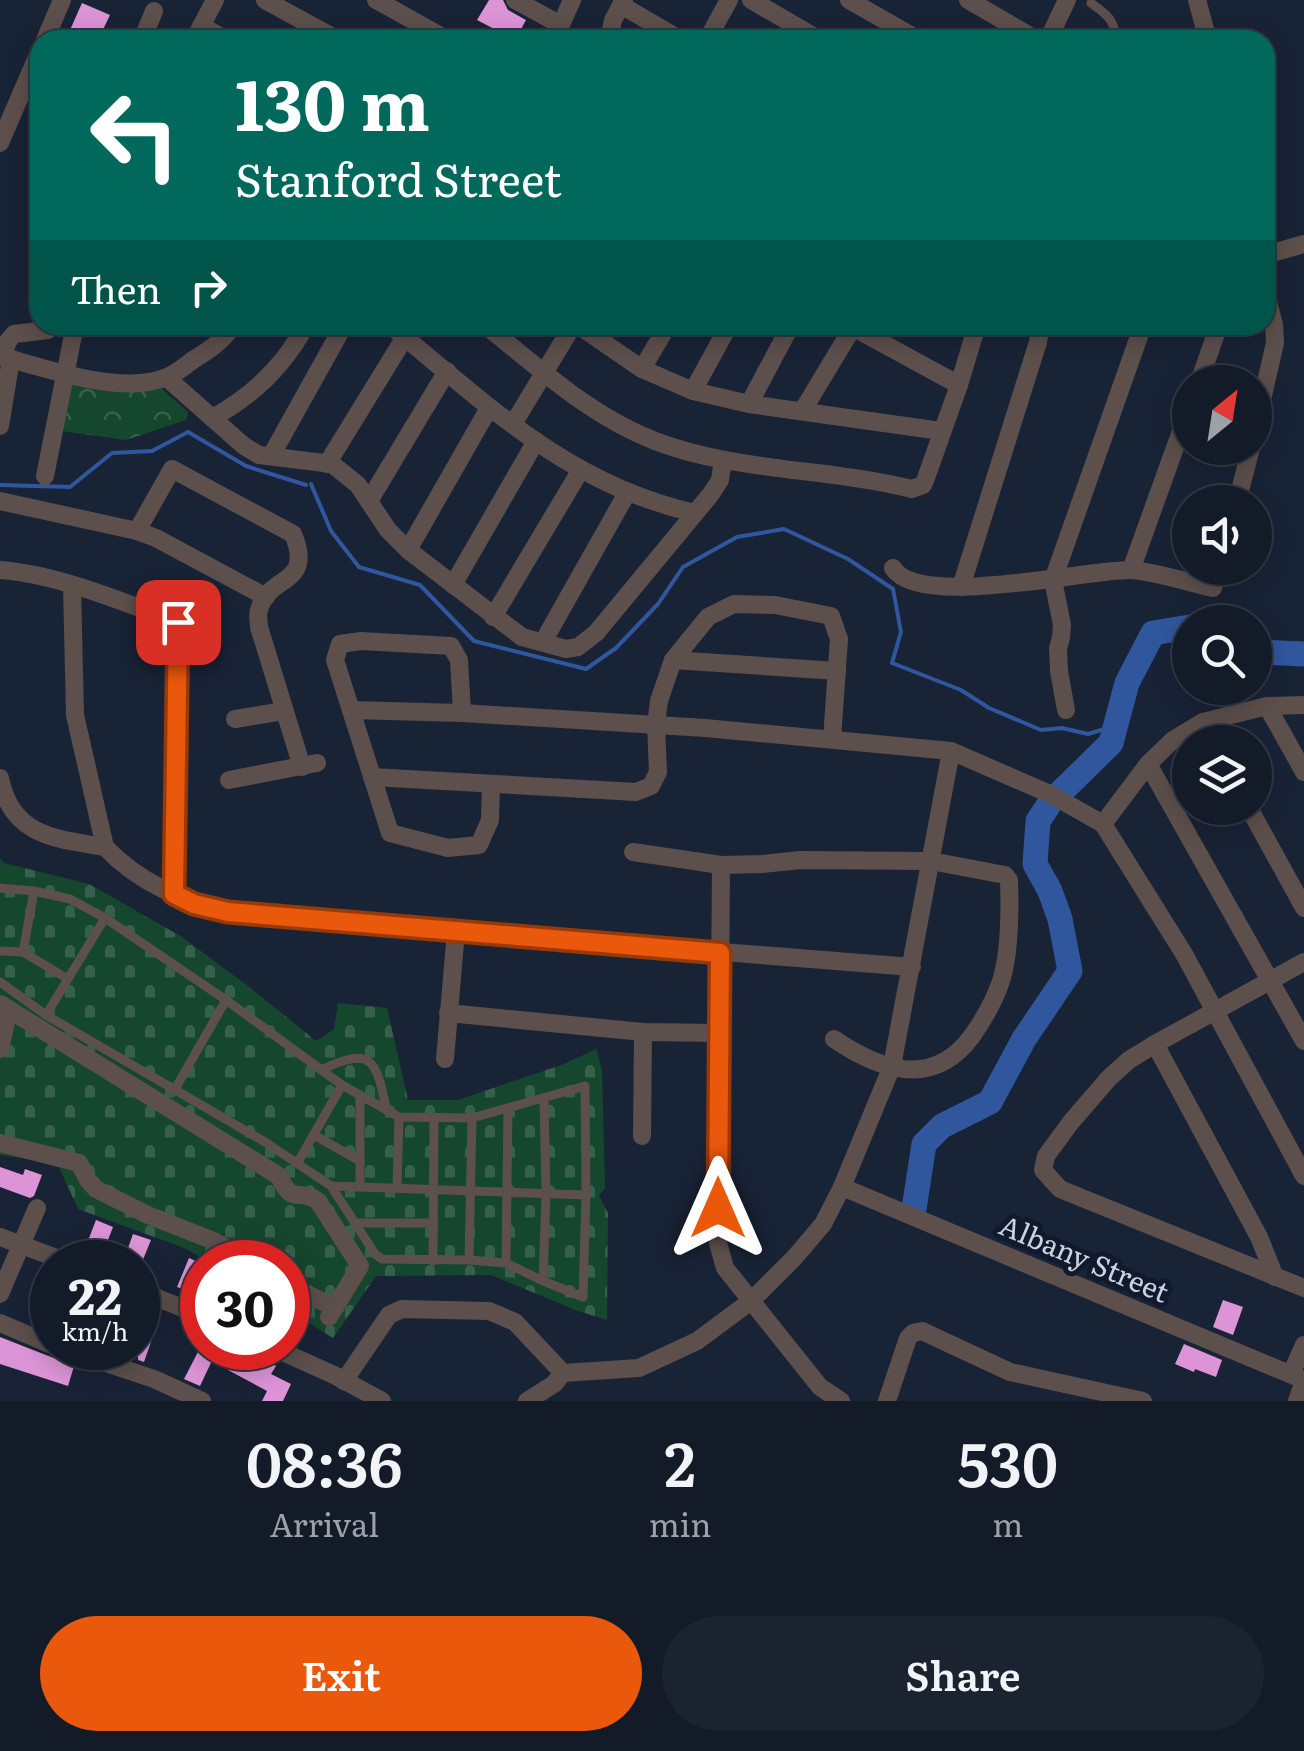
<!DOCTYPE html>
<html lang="en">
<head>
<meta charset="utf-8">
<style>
	:root { --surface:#131a28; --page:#1c2330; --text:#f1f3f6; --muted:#9da1a8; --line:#323845; --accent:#ea580c }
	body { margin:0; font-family:Literata,serif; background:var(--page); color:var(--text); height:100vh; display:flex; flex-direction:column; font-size:38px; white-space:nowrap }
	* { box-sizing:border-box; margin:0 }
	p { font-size:32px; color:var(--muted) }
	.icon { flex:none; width:55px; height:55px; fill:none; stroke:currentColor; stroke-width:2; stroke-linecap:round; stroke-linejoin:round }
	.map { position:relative; height:1401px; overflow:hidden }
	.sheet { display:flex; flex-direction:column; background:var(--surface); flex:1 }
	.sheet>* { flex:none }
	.hud { position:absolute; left:30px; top:30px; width:1245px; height:305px; border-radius:30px; box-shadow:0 5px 25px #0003,0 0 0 2px var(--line); background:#00695c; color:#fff; overflow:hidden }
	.needle { width:65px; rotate:30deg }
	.tools { position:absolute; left:1172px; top:365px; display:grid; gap:20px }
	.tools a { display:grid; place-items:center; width:100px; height:100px; border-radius:50%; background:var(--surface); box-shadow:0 5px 25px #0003,0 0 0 2px var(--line); font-size:50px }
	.speed { position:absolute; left:30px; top:1240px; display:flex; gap:20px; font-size:50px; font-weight:700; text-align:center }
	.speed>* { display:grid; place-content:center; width:130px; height:130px; border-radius:50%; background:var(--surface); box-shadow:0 5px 25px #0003,0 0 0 2px var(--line); line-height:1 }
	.speed small { font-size:25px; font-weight:400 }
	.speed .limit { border:15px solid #d22; background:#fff; color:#111 }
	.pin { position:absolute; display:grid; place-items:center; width:85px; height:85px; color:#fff; margin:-42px; border-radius:20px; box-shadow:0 5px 15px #0006 }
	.me { position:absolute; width:110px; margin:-55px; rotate:0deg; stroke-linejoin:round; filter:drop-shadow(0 0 8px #0008) }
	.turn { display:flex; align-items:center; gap:35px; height:210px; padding:0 40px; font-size:45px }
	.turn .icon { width:130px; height:130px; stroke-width:2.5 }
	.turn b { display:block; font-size:70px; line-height:85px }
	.then { display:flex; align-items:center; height:95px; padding:0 40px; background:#0003; gap:20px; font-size:38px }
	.eta { display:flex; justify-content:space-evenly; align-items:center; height:170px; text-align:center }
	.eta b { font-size:60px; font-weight:600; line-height:70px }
	.primary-button { display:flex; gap:20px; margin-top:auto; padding:20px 40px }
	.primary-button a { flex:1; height:115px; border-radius:60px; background:var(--accent); color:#fff; font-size:40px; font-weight:600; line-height:115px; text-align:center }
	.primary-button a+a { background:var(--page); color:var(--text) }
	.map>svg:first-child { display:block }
	.forest { fill:url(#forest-crowns) }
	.cemetery { fill:url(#cemetery-stones) }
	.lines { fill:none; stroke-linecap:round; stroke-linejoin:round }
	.stream { stroke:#30579d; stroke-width:4 }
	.river { stroke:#30579d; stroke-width:25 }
	.building { fill:#dd94d7 }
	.service { stroke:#5c4f4c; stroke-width:9 }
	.minor { stroke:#5c4f4c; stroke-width:18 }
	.route-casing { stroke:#983908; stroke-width:25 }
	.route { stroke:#ea580c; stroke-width:18 }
	.labels { text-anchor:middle; stroke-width:10; stroke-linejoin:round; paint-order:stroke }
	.street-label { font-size:28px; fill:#ccd3e0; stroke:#101a2c }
</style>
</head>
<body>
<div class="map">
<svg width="1304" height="1401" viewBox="0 0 1304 1401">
	<defs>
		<pattern id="forest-crowns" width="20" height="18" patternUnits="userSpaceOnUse" patternTransform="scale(2.5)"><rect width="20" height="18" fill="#15462e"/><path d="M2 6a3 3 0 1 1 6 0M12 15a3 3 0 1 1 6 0" fill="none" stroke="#36604c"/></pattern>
		<pattern id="cemetery-stones" width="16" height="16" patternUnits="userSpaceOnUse" patternTransform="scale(2.5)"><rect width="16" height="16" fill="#15462e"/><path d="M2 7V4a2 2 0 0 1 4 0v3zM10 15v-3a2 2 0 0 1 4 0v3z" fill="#36604c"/></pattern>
	</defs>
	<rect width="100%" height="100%" fill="#192336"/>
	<polygon class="forest" points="69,384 115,391 161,388 188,412 186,420 126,440 62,431"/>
	<polygon class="cemetery" points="0,858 4,863 89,884 182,937 252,989 316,1041 334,1029 338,1003 387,1008 408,1100 458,1100 564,1064 596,1049 602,1070 605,1188 599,1196 608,1213 607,1320 578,1311 491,1275 376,1276 333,1338 288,1310 288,1262 209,1262 187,1249 78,1209 59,1167 47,1162 0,1155"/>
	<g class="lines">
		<g class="stream">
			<polyline points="311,484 331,531 359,567 420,585 474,641 586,669 616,648 658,604 683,567 737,537 784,529 848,559 893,589 901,632 892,663 961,690 989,708 1041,730 1062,728 1088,734 1114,726"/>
			<polyline points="0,485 70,487 112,453 152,451 188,432 246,466 306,485"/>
		</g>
		<g class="river">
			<polyline points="1222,622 1226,622"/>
			<polyline points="1255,648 1261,652 1304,654"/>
			<polyline points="1060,793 1111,743 1127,683 1153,633 1190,627"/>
			<polyline points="914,1209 924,1144 942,1126 990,1102 1024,1039 1070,971 1060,919 1050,891 1035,864 1038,821 1048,806"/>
		</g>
	</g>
	<g class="building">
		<polygon points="489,0 503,0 508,10 526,20 515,40 477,20"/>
		<polygon points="82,3 110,15 98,40 92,40 70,30"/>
		<polygon points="0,1167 23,1175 25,1169 42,1175 34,1196 30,1198 0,1187"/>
		<polygon points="96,1220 113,1227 101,1258 84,1251"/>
		<polygon points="133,1234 151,1240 142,1262 123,1262"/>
		<polygon points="189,1258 202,1264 202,1274 195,1293 177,1287"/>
		<polygon points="1223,1300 1243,1307 1233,1335 1213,1327"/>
		<polygon points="138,1303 161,1313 144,1362 138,1360 138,1357 114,1348 138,1348"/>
		<polygon points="0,1337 74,1366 68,1386 0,1364"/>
		<polygon points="1184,1344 1222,1360 1216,1377 1195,1369 1194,1372 1175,1364"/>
		<polygon points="200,1348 218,1348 200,1386 184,1379"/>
		<polygon points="240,1348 276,1366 271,1374 291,1384 283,1401 262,1401 267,1391 228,1370"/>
	</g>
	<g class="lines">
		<g class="service">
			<path d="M1091,3C1106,14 1116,20 1115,40"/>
			<polyline points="0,888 34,891 70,899 105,918"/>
			<polyline points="0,951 23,952 68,979"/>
			<polyline points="23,952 34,891"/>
			<polyline points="0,982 46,1015 265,1142 331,1186 375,1254 382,1259 469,1260 506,1263 543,1281 583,1297 586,1195 585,1086 472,1118 399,1117 342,1085 226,1000 105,918 46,1015"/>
			<path d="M321,1070C372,1046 376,1059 386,1108"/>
			<polyline points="175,1089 226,1000"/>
			<polyline points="314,1135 360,1161"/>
			<polyline points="298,1162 342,1085"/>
			<polyline points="331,1186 586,1195"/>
			<polyline points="360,1187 360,1096"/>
			<polyline points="397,1188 399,1117"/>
			<polyline points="355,1223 434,1223"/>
			<polyline points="469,1260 472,1118"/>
			<polyline points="433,1261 434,1119"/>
			<polyline points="506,1263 508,1108"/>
			<polyline points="543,1281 546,1194 544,1098"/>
		</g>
		<g class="minor">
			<polyline points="265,0 338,40"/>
			<polyline points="376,0 448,40"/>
			<polyline points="515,0 561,25 572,0"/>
			<polyline points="751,0 820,40"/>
			<polyline points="849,0 919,40"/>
			<polyline points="968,0 1037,40"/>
			<polyline points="1197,0 1208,40"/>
			<polyline points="621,5 681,40"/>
			<polyline points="201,26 227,40"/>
			<polyline points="45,40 62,0"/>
			<polyline points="142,40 154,11"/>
			<polyline points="194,40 215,0"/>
			<polyline points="609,40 613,20 624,0"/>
			<polyline points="707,40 729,0"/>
			<polyline points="1048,40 1067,0"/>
			<polyline points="0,143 40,50"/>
			<polyline points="1265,255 1304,244"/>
			<path d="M390,325C486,404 569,485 695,513"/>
			<path d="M485,325C539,368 590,416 655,441C736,472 828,468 912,489L923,485L926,478L959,385L977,325"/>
			<polyline points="578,325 642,369 693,391 749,404"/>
			<polyline points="791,325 749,404 941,431"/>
			<polyline points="849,325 959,385"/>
			<path d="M0,356C45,368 122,396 167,377C176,374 185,366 193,360C211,349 221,342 234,325"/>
			<polyline points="2,357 8,341 14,334 48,330 53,325"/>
			<polyline points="642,369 668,325"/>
			<polyline points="167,378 244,446 259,455 332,464 358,485 388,530 408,550 522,637 566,649 578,647 596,633 711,494 720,480 723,460"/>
			<polyline points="1199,382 1219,325"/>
			<polyline points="693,391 729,325"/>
			<polyline points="803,410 853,327"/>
			<path d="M212,418C253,396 284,366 306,325"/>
			<polyline points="513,424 573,325"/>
			<polyline points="0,426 11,359"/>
			<polyline points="1255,430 1275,343 1274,324 1265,291"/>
			<polyline points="271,456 344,325"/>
			<polyline points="327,464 405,337"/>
			<polyline points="45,476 75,325"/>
			<polyline points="0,501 137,531 156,538 266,597"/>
			<polyline points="369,501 447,371"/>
			<polyline points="1237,502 1251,448"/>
			<path d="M137,531L172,469L293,534C315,586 268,574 259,610C257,616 259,621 259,627L302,767"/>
			<polyline points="408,550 489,408"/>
			<path d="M893,568C918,609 1084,570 1129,570C1149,570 1191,583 1213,588L1218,568"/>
			<path d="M0,570C57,574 123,602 177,622L174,894"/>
			<polyline points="1131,570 1190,406"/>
			<polyline points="453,585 536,441"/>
			<polyline points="72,586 75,715 105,847"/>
			<polyline points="961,587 1038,342 1041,325"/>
			<polyline points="493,617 580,471"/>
			<polyline points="543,642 627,493"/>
			<polyline points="673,660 837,671"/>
			<polyline points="1304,705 1267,706 1203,722 1173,740 1148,764 1103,824 1184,954 1304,1176"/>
			<polyline points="1267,706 1304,772"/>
			<polyline points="351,710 462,713 705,728 951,751 1050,794 1103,824"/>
			<polyline points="1066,710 1059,671 1058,649 1061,637 1062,625 1053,580 1143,325"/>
			<polyline points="462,713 459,660 451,646 361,641 340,644 335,660 390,833 448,848 479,845 490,820 491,784"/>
			<polyline points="235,719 284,711"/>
			<polyline points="1203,722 1214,742"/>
			<polyline points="1148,764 1304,1041"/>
			<polyline points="372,777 636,792 651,786 658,772 656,725 659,701 673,660 708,617 734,604 775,605 831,616 839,639 832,739"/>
			<path d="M0,778C11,836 55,839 105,847"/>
			<polyline points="229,780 317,763"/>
			<polyline points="1249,808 1304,908"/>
			<path d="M105,847C139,883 183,901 229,913L912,967"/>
			<path d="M633,852L721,865L762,864L800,860L931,861L1005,875L1009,880C1010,910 1010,953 1001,981C994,1002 984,1019 972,1036C933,1089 881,1071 834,1039"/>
			<polyline points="721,865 718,1243 725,1268 820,1387 841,1401"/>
			<polyline points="1304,962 1155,1044 1129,1060 1109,1078 1071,1122 1046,1156 1043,1170 1060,1189 1304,1288"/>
			<path d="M0,1004L279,1176C293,1207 298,1187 318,1201L360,1266L329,1317"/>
			<polyline points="448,1013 643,1032 719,1033"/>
			<polyline points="1155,1044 1259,1237 1275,1277"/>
			<polyline points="0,1049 9,1009"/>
			<polyline points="445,1059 456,931"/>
			<polyline points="642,1136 643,1032"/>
			<polyline points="0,1143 79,1163 88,1180 96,1189 148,1215 214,1241 249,1262"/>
			<polyline points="842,1187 1304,1380"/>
			<polyline points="0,1237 67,1262"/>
			<polyline points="288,1284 335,1308"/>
			<polyline points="138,1290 202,1316"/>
			<polyline points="0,1294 37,1208"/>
			<polyline points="0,1323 52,1345"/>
			<polyline points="61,1348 154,1379 202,1401"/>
			<polyline points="274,1348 334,1375 382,1401"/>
			<polyline points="1291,1374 1304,1345"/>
			<polyline points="344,1381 389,1315 402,1309 489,1311 515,1322 563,1373"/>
			<polyline points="527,1401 554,1384 563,1373 639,1368 697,1341 751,1301 795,1257 823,1224 842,1187 892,1066 951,751"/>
			<polyline points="887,1401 908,1338 913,1333 922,1331 1010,1372 1143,1401"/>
			<polyline points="1297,1401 1304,1381"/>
		</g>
	</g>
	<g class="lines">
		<defs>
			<polyline id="route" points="178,622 174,894 194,904 228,912 720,953 718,1208"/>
		</defs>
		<use href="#route" class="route-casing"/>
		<use href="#route" class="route"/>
	</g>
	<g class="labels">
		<g class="street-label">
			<text transform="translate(1084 1259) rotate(23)" y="10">Albany Street</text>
		</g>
	</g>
</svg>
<div class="tools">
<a><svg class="needle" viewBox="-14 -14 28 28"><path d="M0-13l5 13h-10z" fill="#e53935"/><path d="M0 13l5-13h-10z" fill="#9da1a8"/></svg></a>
<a><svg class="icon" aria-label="sound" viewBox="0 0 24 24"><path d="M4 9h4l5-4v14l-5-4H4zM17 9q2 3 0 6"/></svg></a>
<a><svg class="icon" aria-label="search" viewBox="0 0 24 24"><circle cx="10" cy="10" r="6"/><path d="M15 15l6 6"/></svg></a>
<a><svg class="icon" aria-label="layers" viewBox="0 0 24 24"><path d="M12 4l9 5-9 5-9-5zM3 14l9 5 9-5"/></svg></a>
</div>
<div class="speed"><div>22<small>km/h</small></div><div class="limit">30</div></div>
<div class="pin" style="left:178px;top:622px;background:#d93025"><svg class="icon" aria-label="arrive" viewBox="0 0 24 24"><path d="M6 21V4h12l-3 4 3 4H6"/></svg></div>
<svg class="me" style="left:718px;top:1208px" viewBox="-20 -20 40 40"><path d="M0-17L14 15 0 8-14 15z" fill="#ea580c" stroke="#fff" stroke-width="4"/></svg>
<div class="hud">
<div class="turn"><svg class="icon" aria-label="left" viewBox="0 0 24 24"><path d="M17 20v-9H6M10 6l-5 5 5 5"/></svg><div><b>130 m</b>Stanford Street</div></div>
<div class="then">Then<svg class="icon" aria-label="right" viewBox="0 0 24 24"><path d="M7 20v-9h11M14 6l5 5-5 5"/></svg></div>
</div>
</div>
<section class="sheet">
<div class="eta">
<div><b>08:36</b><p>Arrival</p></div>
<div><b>2</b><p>min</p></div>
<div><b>530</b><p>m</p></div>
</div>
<div class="primary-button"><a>Exit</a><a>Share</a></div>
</section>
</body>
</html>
